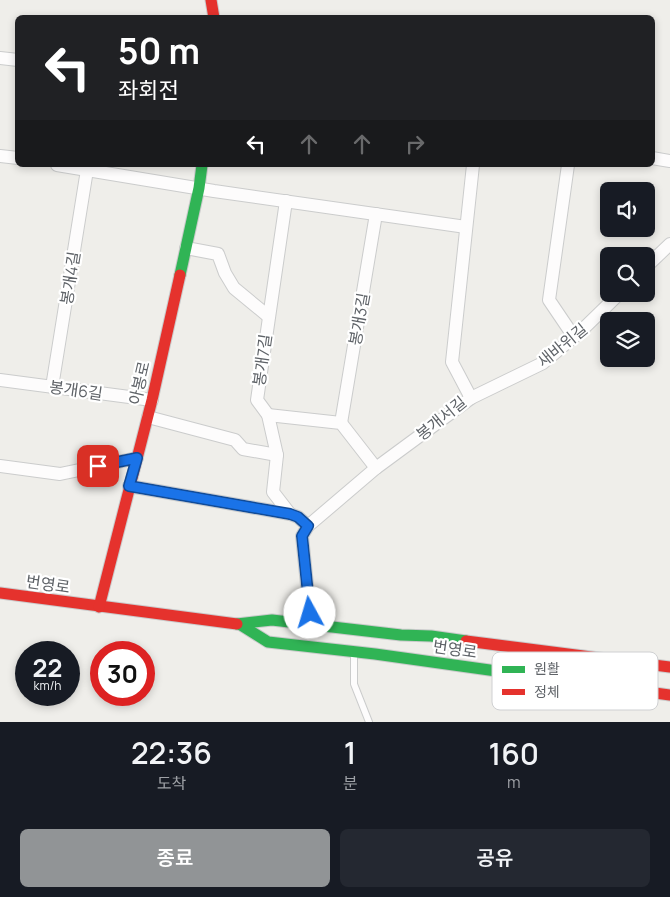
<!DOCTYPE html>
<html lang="ko">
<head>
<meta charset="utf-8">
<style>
	:root { --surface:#171b24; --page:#242831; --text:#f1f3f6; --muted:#9ea1a6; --accent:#919496 }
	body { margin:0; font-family:Manrope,"Noto Sans KR",sans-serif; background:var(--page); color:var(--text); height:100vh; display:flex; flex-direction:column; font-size:19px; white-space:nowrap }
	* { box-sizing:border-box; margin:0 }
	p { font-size:16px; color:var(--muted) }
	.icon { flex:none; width:28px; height:28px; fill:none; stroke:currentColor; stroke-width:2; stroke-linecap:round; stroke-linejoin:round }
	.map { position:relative; height:722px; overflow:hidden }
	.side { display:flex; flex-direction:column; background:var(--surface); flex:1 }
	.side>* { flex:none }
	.guide { position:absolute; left:15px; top:15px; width:640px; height:152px; border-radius:8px; box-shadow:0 2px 8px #0003; background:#202124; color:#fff; overflow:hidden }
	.buttons { position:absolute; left:600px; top:182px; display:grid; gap:10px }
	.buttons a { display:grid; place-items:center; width:55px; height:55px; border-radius:8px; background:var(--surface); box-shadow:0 2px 8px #0003; font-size:25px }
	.speed { position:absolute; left:15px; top:641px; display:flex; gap:10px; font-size:25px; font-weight:700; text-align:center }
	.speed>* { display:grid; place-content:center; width:65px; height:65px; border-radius:50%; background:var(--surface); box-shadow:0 2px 8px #0003; line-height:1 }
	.speed small { font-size:12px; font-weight:400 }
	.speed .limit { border:8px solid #d22; background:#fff; color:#111 }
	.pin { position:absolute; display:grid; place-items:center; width:42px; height:42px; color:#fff; margin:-21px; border-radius:10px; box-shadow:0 2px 8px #0006 }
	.me { position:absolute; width:55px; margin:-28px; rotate:354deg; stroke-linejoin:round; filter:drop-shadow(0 0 4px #0008) }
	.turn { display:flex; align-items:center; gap:18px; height:105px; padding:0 20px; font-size:22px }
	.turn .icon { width:65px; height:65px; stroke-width:2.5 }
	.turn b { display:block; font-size:35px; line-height:42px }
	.lanes { display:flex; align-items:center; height:48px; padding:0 20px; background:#0003; justify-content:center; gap:25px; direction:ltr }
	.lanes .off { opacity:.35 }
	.eta { display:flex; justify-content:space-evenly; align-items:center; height:85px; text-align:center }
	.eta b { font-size:30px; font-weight:600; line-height:35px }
	.action { display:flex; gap:10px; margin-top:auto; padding:10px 20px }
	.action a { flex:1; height:58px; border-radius:8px; background:var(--accent); color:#fff; font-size:20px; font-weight:600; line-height:58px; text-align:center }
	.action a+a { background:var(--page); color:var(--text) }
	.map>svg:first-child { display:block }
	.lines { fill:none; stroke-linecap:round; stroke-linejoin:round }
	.lane-casing { stroke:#cbcccc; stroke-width:8 }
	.street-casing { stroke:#cbcccc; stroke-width:14 }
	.fast-casing { stroke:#cacacb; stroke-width:13 }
	.jam-casing { stroke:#cacacb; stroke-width:13 }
	.lane { stroke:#fdfcfc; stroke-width:6 }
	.street { stroke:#fdfcfc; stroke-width:12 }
	.fast { stroke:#30b455; stroke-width:11 }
	.jam { stroke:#e5322d; stroke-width:11 }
	.route-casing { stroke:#114b97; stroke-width:12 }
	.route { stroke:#1a73e8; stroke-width:9 }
	.labels { text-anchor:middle; stroke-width:4.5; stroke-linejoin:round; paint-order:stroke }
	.street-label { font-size:16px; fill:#5f6368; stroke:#fff }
	.key { fill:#fff; stroke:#cfd0d2; stroke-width:1 }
	.key-label { font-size:14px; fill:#5f6368 }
</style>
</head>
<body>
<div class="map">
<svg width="670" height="722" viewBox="0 0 670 722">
	<rect width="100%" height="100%" fill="#efeeea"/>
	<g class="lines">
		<defs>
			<polyline id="lane" points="354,653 354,684 369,722"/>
			<g id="street">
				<polyline points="0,58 18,60"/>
				<polyline points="0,156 18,158"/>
				<polyline points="652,158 670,161"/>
				<polyline points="57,165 214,191 466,227"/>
				<polyline points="568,165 549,300 574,337"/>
				<polyline points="286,201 257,400 268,415 277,455 273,492 290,514"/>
				<polyline points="186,248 218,254 225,273 234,288 268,316"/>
				<polyline points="646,267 670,244"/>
				<polyline points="0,380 152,400"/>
				<polyline points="52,387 87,170"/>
				<polyline points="471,398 543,363 582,330 619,294"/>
				<polyline points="268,415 341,423 376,468"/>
				<polyline points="148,417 235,440 243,449 277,455"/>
				<polyline points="341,423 376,214"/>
				<polyline points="0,466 60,474 137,458"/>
				<polyline points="129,486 290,514 298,517 308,526"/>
				<polyline points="311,624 302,536 308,526 376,468 471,398 452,362 473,165"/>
			</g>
			<g id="fast">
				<polyline points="180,275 199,188 202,165"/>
				<polyline points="237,624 272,620 401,635 431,636 466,641"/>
				<polyline points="241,625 268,642 375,654 525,675"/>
			</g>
			<g id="jam">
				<polyline points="211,0 214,18"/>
				<polyline points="0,593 237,624"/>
				<polyline points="99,607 152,400 180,275"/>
				<polyline points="466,641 670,667"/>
				<polyline points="525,675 670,695"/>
			</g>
		</defs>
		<use href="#lane" class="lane-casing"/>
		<use href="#street" class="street-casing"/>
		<use href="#fast" class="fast-casing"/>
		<use href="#jam" class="jam-casing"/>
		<use href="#lane" class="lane"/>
		<use href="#street" class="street"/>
		<use href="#fast" class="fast"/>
		<use href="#jam" class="jam"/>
	</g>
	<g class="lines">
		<defs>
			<polyline id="route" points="98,466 137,458 129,486 290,514 298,517 308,526 302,536 310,613"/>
		</defs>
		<use href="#route" class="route-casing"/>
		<use href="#route" class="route"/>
	</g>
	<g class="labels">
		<g class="street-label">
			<text transform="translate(70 278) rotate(-81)" y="6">봉개4길</text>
			<text transform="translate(359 319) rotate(-80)" y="6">봉개3길</text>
			<text transform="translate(562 345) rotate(-39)" y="6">새바위길</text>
			<text transform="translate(262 360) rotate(-82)" y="6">봉개7길</text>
			<text transform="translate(139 383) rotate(-77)" y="6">아봉로</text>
			<text transform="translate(76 390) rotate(8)" y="6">봉개6길</text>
			<text transform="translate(441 418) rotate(-39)" y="6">봉개서길</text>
			<text transform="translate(48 584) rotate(8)" y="6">번영로</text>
			<text transform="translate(455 649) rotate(8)" y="6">번영로</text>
		</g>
	</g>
	<rect x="492" y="652" width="166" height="58" rx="8" class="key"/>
	<rect x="502" y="666" width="23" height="7" fill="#30b455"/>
	<rect x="502" y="689" width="23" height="6" fill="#e5322d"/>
	<g class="key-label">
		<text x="534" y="674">원활</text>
		<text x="534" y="697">정체</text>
	</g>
</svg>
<div class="buttons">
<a><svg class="icon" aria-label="sound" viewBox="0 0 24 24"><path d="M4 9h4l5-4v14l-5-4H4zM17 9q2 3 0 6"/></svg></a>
<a><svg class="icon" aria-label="search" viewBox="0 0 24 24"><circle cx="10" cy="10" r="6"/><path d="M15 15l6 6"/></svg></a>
<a><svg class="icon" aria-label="layers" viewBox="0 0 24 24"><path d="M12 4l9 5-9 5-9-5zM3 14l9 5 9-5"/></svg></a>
</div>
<div class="speed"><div>22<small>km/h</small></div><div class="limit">30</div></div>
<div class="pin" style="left:98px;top:466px;background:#d93025"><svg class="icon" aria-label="arrive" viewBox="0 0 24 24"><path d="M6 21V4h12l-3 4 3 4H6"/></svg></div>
<svg class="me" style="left:310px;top:613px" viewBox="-20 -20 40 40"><circle r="19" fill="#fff"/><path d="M0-13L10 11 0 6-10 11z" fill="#1a73e8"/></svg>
<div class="guide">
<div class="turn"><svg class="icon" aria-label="left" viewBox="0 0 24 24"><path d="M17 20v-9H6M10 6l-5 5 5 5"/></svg><div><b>50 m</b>좌회전</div></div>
<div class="lanes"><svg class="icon" aria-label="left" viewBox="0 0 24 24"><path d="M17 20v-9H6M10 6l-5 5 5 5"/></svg><svg class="icon off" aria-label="ahead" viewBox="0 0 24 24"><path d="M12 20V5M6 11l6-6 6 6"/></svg><svg class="icon off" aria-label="ahead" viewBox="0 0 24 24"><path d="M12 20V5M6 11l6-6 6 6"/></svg><svg class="icon off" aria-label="right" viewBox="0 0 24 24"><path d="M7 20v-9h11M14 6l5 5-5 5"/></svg></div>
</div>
</div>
<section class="side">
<div class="eta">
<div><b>22:36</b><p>도착</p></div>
<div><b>1</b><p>분</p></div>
<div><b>160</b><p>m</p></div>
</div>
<div class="action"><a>종료</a><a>공유</a></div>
</section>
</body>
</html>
